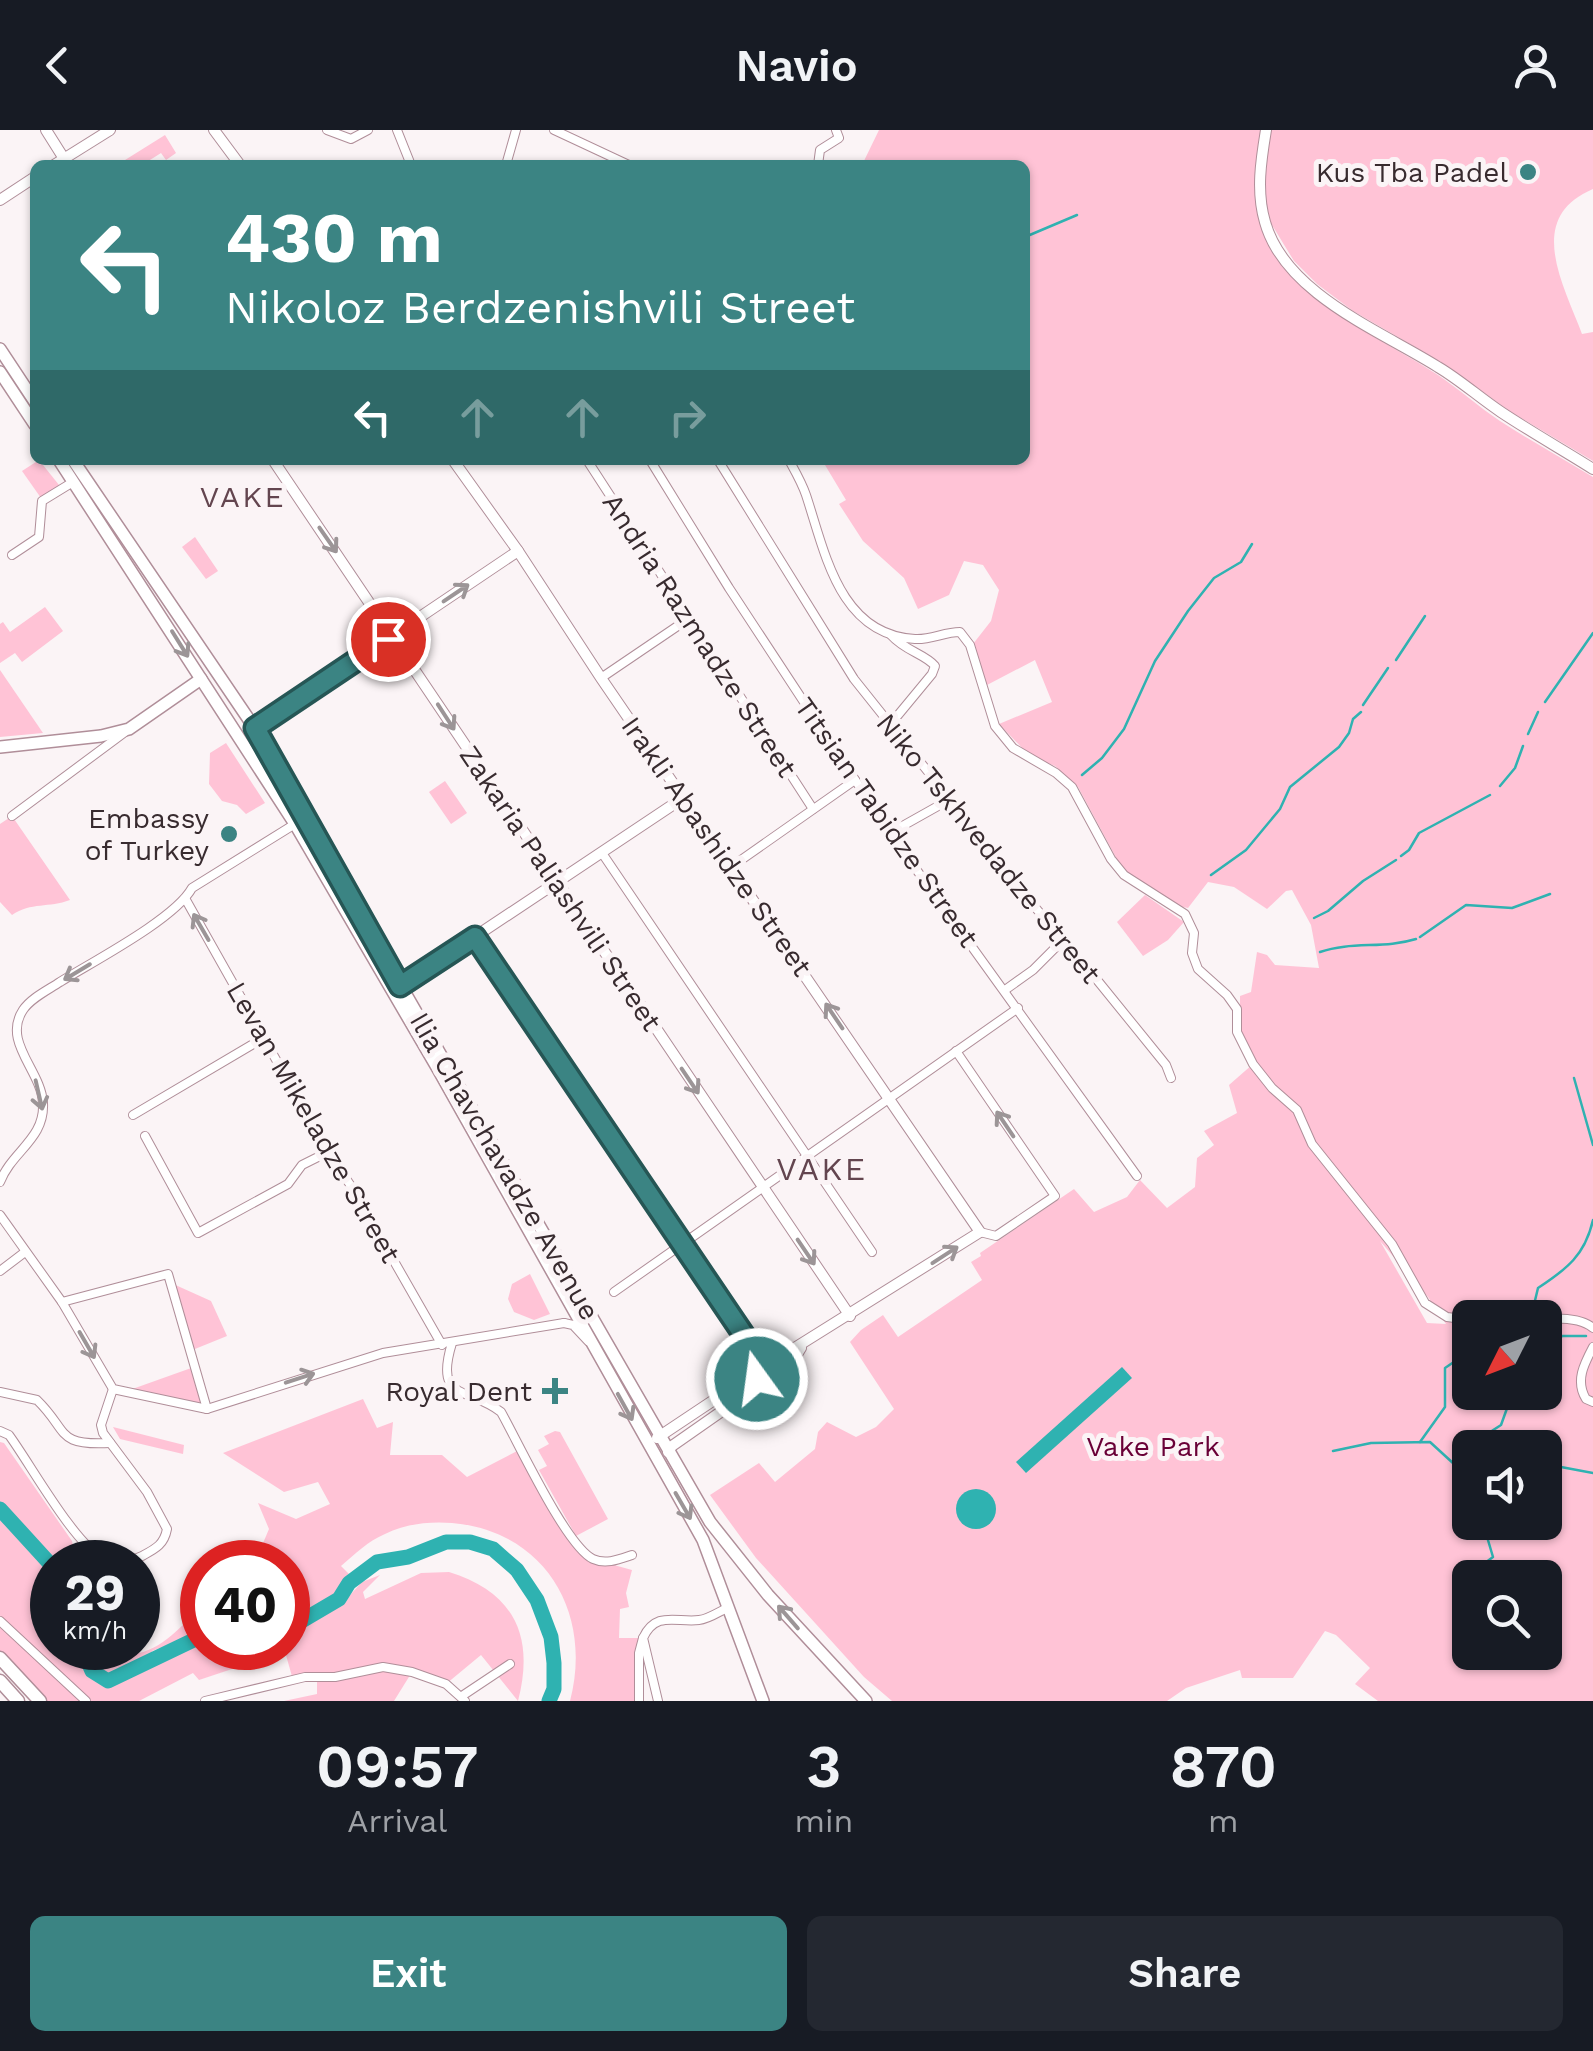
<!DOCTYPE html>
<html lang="en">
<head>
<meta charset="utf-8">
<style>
	:root { --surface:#171b24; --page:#242831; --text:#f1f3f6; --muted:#9ea1a6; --accent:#3b8483 }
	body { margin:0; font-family:"Work Sans",sans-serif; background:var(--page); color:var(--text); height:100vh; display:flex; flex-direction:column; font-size:38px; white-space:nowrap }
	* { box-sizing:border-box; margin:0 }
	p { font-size:32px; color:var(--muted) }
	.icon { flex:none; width:55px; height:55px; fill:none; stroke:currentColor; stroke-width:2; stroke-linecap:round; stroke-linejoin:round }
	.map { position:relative; height:1571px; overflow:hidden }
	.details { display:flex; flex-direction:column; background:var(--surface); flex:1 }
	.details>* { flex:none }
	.hud { position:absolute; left:30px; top:30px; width:1000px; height:305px; border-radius:15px; box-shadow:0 2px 8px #0004; background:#3b8483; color:#fff; overflow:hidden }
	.needle { width:65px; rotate:228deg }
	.tools { position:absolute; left:1452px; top:1170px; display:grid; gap:20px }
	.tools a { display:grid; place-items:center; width:110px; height:110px; border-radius:15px; background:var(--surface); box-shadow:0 2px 8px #0004; font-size:50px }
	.speed { position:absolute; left:30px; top:1410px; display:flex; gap:20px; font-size:50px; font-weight:700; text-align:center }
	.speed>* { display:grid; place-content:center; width:130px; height:130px; border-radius:50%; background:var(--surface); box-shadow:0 2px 8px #0004; line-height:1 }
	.speed small { font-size:25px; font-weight:400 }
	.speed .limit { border:15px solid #d22; background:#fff; color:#111 }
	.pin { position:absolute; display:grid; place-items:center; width:85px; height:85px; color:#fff; margin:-42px; border:5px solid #fff; border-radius:50%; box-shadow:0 2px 10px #0007 }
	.me { position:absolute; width:110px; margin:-55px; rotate:346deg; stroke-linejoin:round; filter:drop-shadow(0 0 8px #0008) }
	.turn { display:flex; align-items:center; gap:35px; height:210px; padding:0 30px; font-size:45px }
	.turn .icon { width:130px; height:130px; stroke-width:2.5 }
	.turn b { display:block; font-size:70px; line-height:85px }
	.lanes { display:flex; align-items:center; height:95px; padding:0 30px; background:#0003; justify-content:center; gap:50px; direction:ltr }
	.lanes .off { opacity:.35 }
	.eta { display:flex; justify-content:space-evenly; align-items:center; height:170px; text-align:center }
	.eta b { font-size:60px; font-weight:600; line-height:70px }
	.button { display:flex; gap:20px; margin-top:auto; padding:20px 30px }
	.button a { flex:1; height:115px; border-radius:15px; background:var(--accent); color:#fff; font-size:40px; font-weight:600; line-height:115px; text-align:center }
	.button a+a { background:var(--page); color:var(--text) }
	header { display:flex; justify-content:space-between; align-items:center; height:130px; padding:0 30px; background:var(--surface); font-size:45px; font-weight:600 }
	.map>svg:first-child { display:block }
	.green { fill:#ffc3d6; fill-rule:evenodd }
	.water { fill:#2fb2b1 }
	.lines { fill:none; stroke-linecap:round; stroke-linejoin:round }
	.stream { stroke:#2fb2b1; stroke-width:2.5 }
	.river { stroke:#2fb2b1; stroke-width:15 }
	.minor-casing { stroke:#b08e99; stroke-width:10 }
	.tertiary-casing { stroke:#b08e99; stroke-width:12 }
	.secondary-casing { stroke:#b08e99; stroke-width:14 }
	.primary-casing { stroke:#b08e99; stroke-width:15 }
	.minor { stroke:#fff; stroke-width:8 }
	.tertiary { stroke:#fff; stroke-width:10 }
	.secondary { stroke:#fff; stroke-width:11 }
	.primary { stroke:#fff; stroke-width:12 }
	.oneway { stroke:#9c9597 }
	.route-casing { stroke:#265655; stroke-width:25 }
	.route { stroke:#3b8483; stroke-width:18 }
	.poi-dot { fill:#3b8483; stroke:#fbf4f6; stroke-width:4 }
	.labels { text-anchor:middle; stroke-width:10; stroke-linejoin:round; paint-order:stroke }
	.poi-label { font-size:28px; fill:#382b2f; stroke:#fbf4f6; text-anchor:end }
	.street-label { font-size:28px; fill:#382b2f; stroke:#fbf4f6 }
	.park-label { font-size:28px; fill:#690037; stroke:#fbf4f6 }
	.neighbourhood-label { font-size:30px; letter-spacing:2.5px; fill:#63454f; stroke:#fbf4f6 }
	.quarter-label { font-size:32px; letter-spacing:2.5px; fill:#63454f; stroke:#fbf4f6 }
</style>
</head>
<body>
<header><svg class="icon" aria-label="back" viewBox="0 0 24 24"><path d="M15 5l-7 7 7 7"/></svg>Navio<svg class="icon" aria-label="person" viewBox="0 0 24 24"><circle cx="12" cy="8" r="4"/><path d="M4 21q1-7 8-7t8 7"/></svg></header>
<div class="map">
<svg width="1593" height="1571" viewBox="0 0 1593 1571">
	<rect width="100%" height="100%" fill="#fbf4f6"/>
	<g class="green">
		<path d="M879,0H1593V59C1524,88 1564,155 1582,204L1593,202V331L1511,282L1441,232L1353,181L1317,154L1294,131L1256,69C1262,161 1372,201 1438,245C1459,259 1479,277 1500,291C1531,311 1562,328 1593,347V1571H1378L1355,1554L1370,1538L1336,1505L1325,1501L1293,1548H1242L1240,1540L1186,1558L1167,1571H892L864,1547L756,1428L710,1365L759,1333L775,1352L815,1319L818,1302L827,1292L856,1307L876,1297L894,1279L850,1212L861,1200L883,1185L898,1207L982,1150L971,1132L981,1126L980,1123L1074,1059L1094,1082L1127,1067L1140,1050L1167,1078L1195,1057L1197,1028L1214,1015L1204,1001L1237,983L1229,955L1253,934L1254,930L1240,900V866L1251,862L1257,822L1267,825L1275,835L1319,838L1311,795L1292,760L1286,761L1267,779L1234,757L1208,752L1188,778L1178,776L1130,745L1119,733L1078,657L1055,636L1029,625L999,594L1052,572L1035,530L987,555L973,514L991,491L999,460L983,435L964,431L949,465L918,479L904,448L863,411L839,374L846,370L822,330H1025V35H862ZM1380,1111L1428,1167L1446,1194L1427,1193ZM1470,1188H1545V1262H1470ZM1470,1318H1545V1392H1470ZM1470,1448H1545V1522H1470Z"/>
		<polygon points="165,5 176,23 166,30 161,23 142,35 117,35"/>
		<polygon points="39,330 59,355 41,368 22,341"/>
		<polygon points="195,407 218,441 206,449 182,417"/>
		<polygon points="45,477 63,501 22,532 15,523 0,533 0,494 3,492 10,502"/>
		<polygon points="0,540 43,603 0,607"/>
		<polygon points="226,613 265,673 246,684 237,675 222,671 209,654 210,623"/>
		<polygon points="445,651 467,683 451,694 429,662"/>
		<path d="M12,686L70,770C49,778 31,772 12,785L0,772V694Z"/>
		<polygon points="1145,765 1184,792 1168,810 1143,826 1117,792"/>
		<polygon points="530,1144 550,1184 534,1190 514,1182 508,1169 512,1154"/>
		<polygon points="171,1153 211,1171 227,1206 190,1221"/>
		<polygon points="194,1237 207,1279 124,1262"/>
		<path d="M363,1269L377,1298L393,1292L390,1325H442L467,1347L519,1320L540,1360L592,1429L632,1440L626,1463L629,1477L620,1479L619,1508H643L639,1571H570C593,1484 546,1401 452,1393C430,1391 405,1394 385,1404C368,1411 355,1424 341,1436L349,1444L335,1465L288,1494V1432H255L269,1399L258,1373L296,1389L330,1374L318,1352L284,1362L223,1323Z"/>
		<polygon points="113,1297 184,1315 183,1324 120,1309"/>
		<polygon points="555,1301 560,1302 608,1389 576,1406 539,1340 547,1336 538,1320 549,1314 544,1306"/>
		<path d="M0,1312L4,1313L72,1411L77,1432H52V1518H109L113,1523C154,1531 174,1502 202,1477V1502L152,1521L154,1531L182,1517L201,1515L202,1518H277L233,1528L235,1538L199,1550L193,1543L139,1571H40L0,1528Z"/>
		<path d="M449,1442C514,1462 535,1506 518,1571L481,1525L446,1554L412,1542L394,1571H284L317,1564V1548L293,1550L284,1518H279H288V1504L322,1481L339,1477L362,1452L380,1445L363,1462L365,1469L421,1443Z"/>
	</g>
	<g class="water">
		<polygon points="1122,1237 1132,1248 1026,1343 1016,1332"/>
		<circle cx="976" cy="1379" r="20"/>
	</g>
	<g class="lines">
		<g class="stream">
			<polyline points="1025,107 1077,85"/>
			<polyline points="1396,530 1425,486"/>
			<polyline points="1545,572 1593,503"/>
			<polyline points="1363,575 1388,538"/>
			<polyline points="1528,604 1538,582"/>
			<polyline points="1082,645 1102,628 1124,599 1155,531 1188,481 1214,448 1241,432 1252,414"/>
			<polyline points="1500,656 1515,638 1523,616"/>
			<polyline points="1401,726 1409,720 1419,703 1490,665"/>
			<polyline points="1211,745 1246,720 1280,679 1290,657 1339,617 1349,603 1353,589 1361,582"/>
			<polyline points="1314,788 1328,781 1363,751 1396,730"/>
			<polyline points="1420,807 1466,775 1512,778 1550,764"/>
			<path d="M1320,822C1351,811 1384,819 1416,809"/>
			<polyline points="1574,948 1593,1015"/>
			<path d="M1532,1183L1538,1158C1567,1139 1585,1125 1593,1090"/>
			<path d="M1545,1248C1555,1239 1559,1226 1556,1213L1562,1206H1586"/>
			<polyline points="1420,1312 1445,1277 1445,1238 1470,1221"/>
			<polyline points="1333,1321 1371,1313 1430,1312 1454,1334 1460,1332 1467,1317 1501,1295 1510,1270 1525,1262"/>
			<polyline points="1545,1367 1556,1357 1554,1345 1561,1337 1593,1343"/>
			<polyline points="1466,1447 1493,1427 1485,1400 1494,1392"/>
		</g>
		<g class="river">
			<polyline points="0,1379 52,1436"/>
			<polyline points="288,1499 339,1469 349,1453 377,1432 408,1427 446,1412 470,1412 493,1419 517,1440 537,1470 551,1507 554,1533 554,1559 549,1571"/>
			<polyline points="82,1518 92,1541 108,1551 202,1506"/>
		</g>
		<defs>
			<g id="minor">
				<polyline points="327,0 351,9 368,0"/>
				<polyline points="397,0 411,35"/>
				<polyline points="554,0 629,35"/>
				<polyline points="506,35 516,0"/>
				<polyline points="818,35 820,20 839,8 836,0"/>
				<polyline points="587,330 813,679"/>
				<polyline points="650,330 729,458 890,703 1137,1046"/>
				<polyline points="718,330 854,549 929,643 960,690 1089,840 1166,935 1171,948"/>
				<path d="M789,330C795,341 802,353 806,365C825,422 839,505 915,509C931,510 944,502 960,502L970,515L995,596L1013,618L1056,643L1072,657L1111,729L1124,745L1185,784L1194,803L1192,823L1198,839L1227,865L1237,879V902L1253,934L1272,958L1297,980L1312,1014L1392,1114L1425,1173L1447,1187L1470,1190"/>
				<polyline points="12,425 39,407 42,371 73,352"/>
				<polyline points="601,548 688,489"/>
				<path d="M889,596L932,544L935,536C925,524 905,521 891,505"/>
				<polyline points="12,686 125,602"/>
				<polyline points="890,703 947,671"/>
				<polyline points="602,723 872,1122"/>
				<polyline points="731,737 855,650"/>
				<polyline points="186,770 328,1022 351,1056 442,1215"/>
				<polyline points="475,807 763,1234"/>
				<polyline points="1005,860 1033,840 1063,810"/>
				<polyline points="956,921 1055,1066 996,1106 980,1102"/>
				<polyline points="133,985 265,907"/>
				<polyline points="145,1006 198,1103 288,1054 302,1035 328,1022"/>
				<path d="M0,1052C12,1021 45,1009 43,973C41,940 2,912 23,880C31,868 48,860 60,852C92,832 175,789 192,758L295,694"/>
				<polyline points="0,1085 62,1172 113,1259 207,1279 383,1223 564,1193"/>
				<polyline points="0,1141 25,1122"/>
				<polyline points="614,1162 1018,878"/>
				<polyline points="62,1172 168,1144 207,1279"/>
				<path d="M1545,1189C1560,1188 1581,1188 1593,1198"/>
				<polyline points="564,1193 573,1195 588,1211"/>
				<path d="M452,1213C434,1272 467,1256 501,1282C518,1312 566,1416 593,1429C606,1435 620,1429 632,1425"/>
				<path d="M1593,1217C1584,1234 1575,1251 1586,1269L1593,1272"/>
				<path d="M0,1262L37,1270C69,1301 55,1316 110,1313"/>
				<path d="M0,1301L9,1305C31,1335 74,1414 104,1429C116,1435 131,1431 142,1426C155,1419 164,1415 167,1399L147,1362L103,1303L101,1295L113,1259"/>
				<polyline points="0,1491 86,1571"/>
				<polyline points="462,1566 510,1534"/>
				<polyline points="205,1571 305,1547 335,1547 383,1537 412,1542 446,1554 465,1571"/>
				<polyline points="639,1571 639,1523 643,1508"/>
				<path d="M658,1571L643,1508C656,1480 677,1493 699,1490C709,1489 720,1481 729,1477"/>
			</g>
			<g id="tertiary">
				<polyline points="46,0 68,35"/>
				<polyline points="214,0 240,35"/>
				<path d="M1266,0C1261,30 1256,62 1265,92C1285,164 1381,201 1438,237C1460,250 1480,268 1501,282C1531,302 1563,320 1593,339"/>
				<polyline points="54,35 110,0"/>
				<polyline points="0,70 35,47"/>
				<polyline points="273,330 850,1186"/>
				<polyline points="453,330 518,421 601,548 980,1102 769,1234"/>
				<polyline points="255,598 518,421"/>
				<polyline points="398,858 683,668"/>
				<polyline points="657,1308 756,1242"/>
				<path d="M668,1322L672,1316L762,1253L771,1252C781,1240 793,1233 801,1218"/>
			</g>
			<g id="secondary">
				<polyline points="0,219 35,272"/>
				<polyline points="0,242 35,295"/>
				<polyline points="59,330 295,694 438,939 703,1410 763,1571"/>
				<polyline points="73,330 260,606 401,856 710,1392 768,1465 866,1571"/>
				<polyline points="0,617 101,606 129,599 201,549"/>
			</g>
			<g id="primary">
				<polyline points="0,1528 40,1571"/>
				<polyline points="0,1551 18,1571"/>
			</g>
		</defs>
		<use href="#minor" class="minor-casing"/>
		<use href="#tertiary" class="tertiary-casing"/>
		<use href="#secondary" class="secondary-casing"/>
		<use href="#primary" class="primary-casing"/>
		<use href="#minor" class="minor"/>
		<use href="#tertiary" class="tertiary"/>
		<use href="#secondary" class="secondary"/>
		<use href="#primary" class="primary"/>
	</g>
	<defs><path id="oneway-shaft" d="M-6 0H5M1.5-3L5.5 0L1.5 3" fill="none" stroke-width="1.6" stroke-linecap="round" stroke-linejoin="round" transform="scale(2.5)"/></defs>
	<g class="oneway">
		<use href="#oneway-shaft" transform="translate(328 410) rotate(55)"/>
		<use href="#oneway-shaft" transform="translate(456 463) rotate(-34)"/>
		<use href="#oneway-shaft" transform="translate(180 514) rotate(58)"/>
		<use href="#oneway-shaft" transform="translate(446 587) rotate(57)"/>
		<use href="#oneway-shaft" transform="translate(201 797) rotate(-120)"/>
		<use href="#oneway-shaft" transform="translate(77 842) rotate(149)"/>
		<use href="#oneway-shaft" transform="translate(834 886) rotate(-124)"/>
		<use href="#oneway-shaft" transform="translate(690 951) rotate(56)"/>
		<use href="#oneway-shaft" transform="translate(39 965) rotate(77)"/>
		<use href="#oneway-shaft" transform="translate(1005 994) rotate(-124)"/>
		<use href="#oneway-shaft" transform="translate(806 1122) rotate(56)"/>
		<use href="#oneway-shaft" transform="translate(945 1125) rotate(-33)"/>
		<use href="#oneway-shaft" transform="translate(87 1215) rotate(60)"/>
		<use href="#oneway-shaft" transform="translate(300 1248) rotate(-18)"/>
		<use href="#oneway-shaft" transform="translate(625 1277) rotate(61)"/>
		<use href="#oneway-shaft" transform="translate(683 1376) rotate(60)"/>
		<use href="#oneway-shaft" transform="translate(788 1487) rotate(-131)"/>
	</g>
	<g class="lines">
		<defs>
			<polyline id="route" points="388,509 255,598 400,856 475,807 760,1229 763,1234 757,1239 757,1249"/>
		</defs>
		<use href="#route" class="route-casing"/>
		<use href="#route" class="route"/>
	</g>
	<g class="poi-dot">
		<circle cx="1528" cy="42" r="10"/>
		<circle cx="229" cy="704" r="10"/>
		<path d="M550 1246h10v10h10v10h-10v10h-10v-10h-10v-10h10z"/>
	</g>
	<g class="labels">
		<g class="poi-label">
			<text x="1508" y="52">Kus Tba Padel</text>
			<text x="209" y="698">Embassy<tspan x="209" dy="32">of Turkey</tspan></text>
			<text x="532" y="1271">Royal Dent</text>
		</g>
		<g class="street-label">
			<text transform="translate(700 505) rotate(57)" y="10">Andria Razmadze Street</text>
			<text transform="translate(887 692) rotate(55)" y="10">Titsian Tabidze Street</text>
			<text transform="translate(717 716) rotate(55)" y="10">Irakli Abashidze Street</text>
			<text transform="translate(989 718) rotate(51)" y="10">Niko Tskhvedadze Street</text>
			<text transform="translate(561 758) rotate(56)" y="10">Zakaria Paliashvili Street</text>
			<text transform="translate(314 992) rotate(60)" y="10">Levan Mikeladze Street</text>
			<text transform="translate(505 1036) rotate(60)" y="10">Ilia Chavchavadze Avenue</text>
		</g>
		<g class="park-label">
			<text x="1153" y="1326">Vake Park</text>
		</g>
		<g class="neighbourhood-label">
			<text x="243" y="377">VAKE</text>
		</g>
		<g class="quarter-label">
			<text x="822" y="1050">VAKE</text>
		</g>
	</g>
</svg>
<div class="tools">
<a><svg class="needle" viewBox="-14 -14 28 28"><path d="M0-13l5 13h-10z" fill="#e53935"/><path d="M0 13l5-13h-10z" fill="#9ea1a6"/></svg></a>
<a><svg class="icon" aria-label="sound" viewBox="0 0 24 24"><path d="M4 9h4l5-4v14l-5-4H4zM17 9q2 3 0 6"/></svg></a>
<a><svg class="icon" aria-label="search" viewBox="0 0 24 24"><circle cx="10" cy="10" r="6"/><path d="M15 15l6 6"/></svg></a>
</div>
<div class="speed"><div>29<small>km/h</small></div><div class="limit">40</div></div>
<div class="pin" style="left:388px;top:509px;background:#d93025"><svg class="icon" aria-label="arrive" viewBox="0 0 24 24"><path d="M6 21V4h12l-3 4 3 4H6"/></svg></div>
<svg class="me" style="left:757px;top:1249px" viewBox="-20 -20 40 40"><circle r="17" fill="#3b8483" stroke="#fff" stroke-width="3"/><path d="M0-11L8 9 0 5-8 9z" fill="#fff"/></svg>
<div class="hud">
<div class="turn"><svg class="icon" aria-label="left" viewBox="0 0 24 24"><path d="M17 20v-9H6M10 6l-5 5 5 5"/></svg><div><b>430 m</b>Nikoloz Berdzenishvili Street</div></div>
<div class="lanes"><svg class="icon" aria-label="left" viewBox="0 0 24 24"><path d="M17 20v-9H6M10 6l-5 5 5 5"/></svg><svg class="icon off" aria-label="ahead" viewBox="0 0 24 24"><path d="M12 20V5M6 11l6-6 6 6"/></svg><svg class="icon off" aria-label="ahead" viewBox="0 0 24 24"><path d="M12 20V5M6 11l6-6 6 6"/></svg><svg class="icon off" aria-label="right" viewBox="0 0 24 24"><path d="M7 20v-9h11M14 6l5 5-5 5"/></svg></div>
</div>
</div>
<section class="details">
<div class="eta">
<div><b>09:57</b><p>Arrival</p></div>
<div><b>3</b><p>min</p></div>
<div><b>870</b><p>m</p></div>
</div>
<div class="button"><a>Exit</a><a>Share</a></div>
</section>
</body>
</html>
